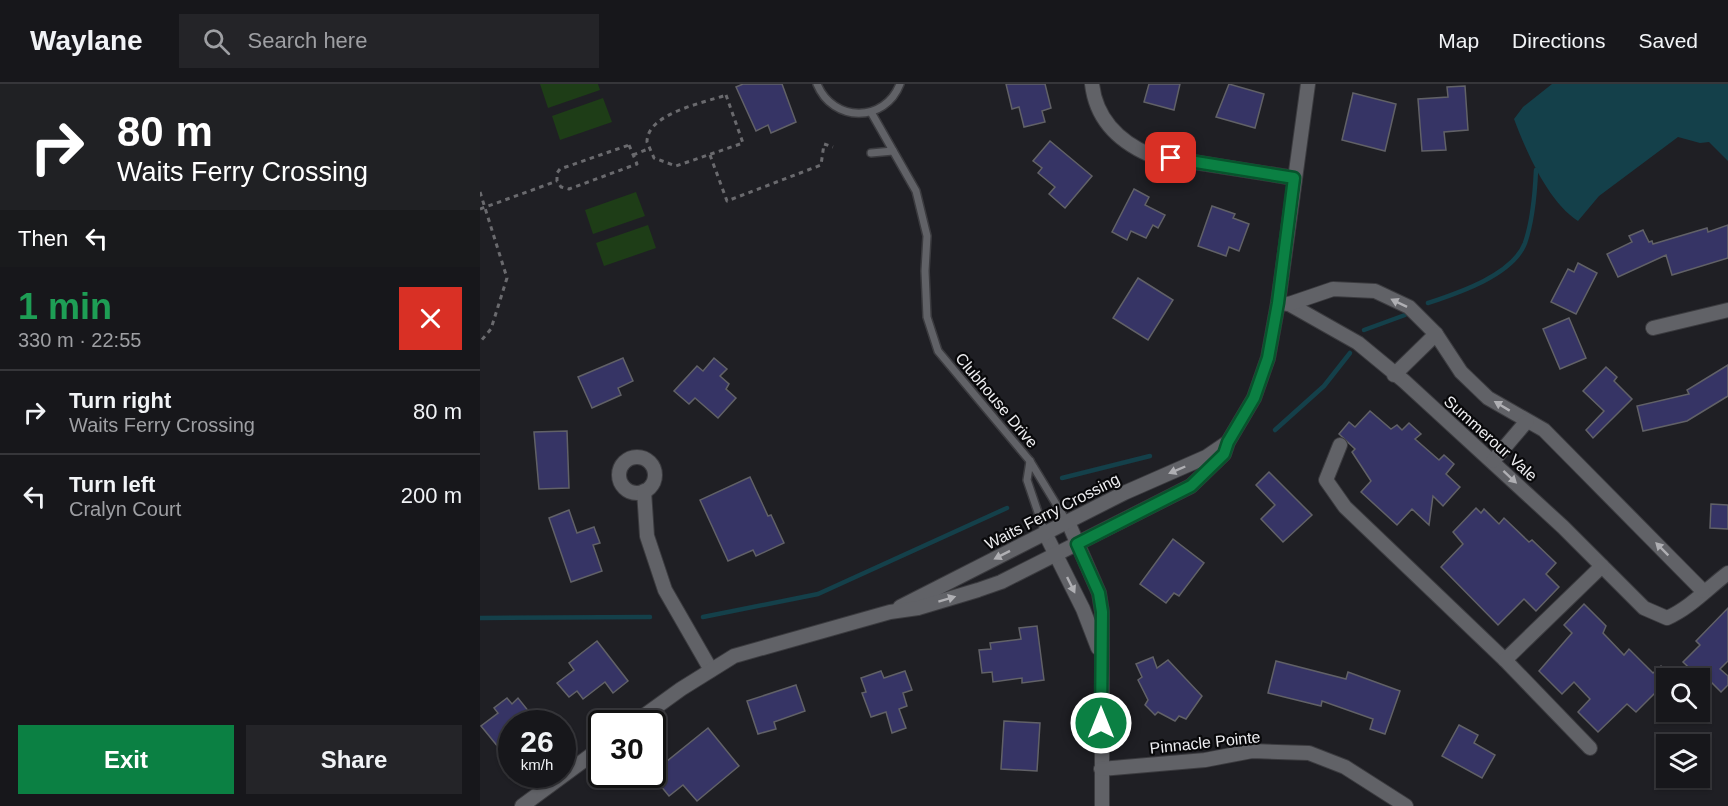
<!DOCTYPE html>
<html lang="en">
<head>
<meta charset="utf-8">
<style>
	:root { --surface:#17171b; --page:#242428; --text:#f1f3f6; --muted:#9e9fa3; --line:#36363a; --accent:#0b8043 }
	body { margin:0; font-family:Arial,sans-serif; background:var(--page); color:var(--text); height:100vh; display:flex; flex-direction:column; font-size:22px; white-space:nowrap }
	* { box-sizing:border-box; margin:0 }
	p { font-size:20px; color:var(--muted) }
	.icon { flex:none; width:33px; height:33px; fill:none; stroke:currentColor; stroke-width:2; stroke-linecap:round; stroke-linejoin:round }
	.map { position:relative; flex:1; overflow:hidden }
	.sheet { display:flex; flex-direction:column; background:var(--surface); width:480px }
	.sheet>* { flex:none }
	.hud { background:#202124; color:#fff; overflow:hidden }
	.buttons { position:absolute; left:1176px; top:584px; display:grid; gap:12px }
	.buttons a { display:grid; place-items:center; width:54px; height:54px; border-radius:0px; background:var(--surface); box-shadow:0 2px 4px #0004,0 0 0 2px var(--line); font-size:30px }
	.speed { position:absolute; left:18px; top:626px; display:flex; gap:12px; font-size:30px; font-weight:700; text-align:center }
	.speed>* { display:grid; place-content:center; width:78px; height:78px; border-radius:50%; background:var(--surface); box-shadow:0 2px 4px #0004,0 0 0 2px var(--line); line-height:1 }
	.speed small { font-size:15px; font-weight:400 }
	.speed .limit { border:3px solid #111; border-radius:9px; background:#fff; color:#111 }
	.pin { position:absolute; display:grid; place-items:center; width:51px; height:51px; color:#fff; margin:-26px; border-radius:12px; box-shadow:0 3px 9px #0006 }
	.me { position:absolute; width:66px; margin:-33px; rotate:0deg; stroke-linejoin:round; filter:drop-shadow(0 0 4px #0008) }
	.turn { display:flex; align-items:center; gap:21px; height:126px; padding:0 18px; font-size:27px }
	.turn .icon { width:78px; height:78px; stroke-width:2.5 }
	.turn b { display:block; font-size:42px; line-height:51px }
	.then { display:flex; align-items:center; height:57px; padding:0 18px; background:#0003; gap:12px; font-size:22px }
	.round { display:grid; place-items:center; flex:none; width:63px; height:63px; border-radius:0px; background:var(--page) }
	.head { display:flex; align-items:center; justify-content:space-between; height:102px; padding:0 18px }
	h1 { font-size:36px; font-weight:800; line-height:45px; color:#1e9e55 }
	.cta { display:flex; gap:12px; margin-top:auto; padding:12px 18px }
	.cta a { flex:1; height:69px; border-radius:0px; background:var(--accent); color:#fff; font-size:24px; font-weight:800; line-height:69px; text-align:center }
	.cta a+a { background:var(--page); color:var(--text) }
	ul { padding:0; list-style:none }
	li { display:flex; align-items:center; gap:18px; height:84px; padding:0 18px; border-top:2px solid var(--line) }
	li div { flex:1 }
	li b { display:block; font-size:22px }
	li em { font-style:normal }
	header { display:flex; align-items:center; gap:36px; box-sizing:border-box; height:84px; padding:0 30px; background:var(--surface); border-bottom:2px solid var(--line) }
	header strong { font-size:28px }
	nav { display:flex; gap:33px; margin-inline-start:auto; font-size:21px }
	.search { width:420px; height:54px; background:var(--page); display:flex; align-items:center; gap:15px; box-sizing:border-box; padding:0 21px; border-radius:0px; color:var(--muted); font-size:22px }
	main { display:flex; flex:1; min-height:0 }
	.map>svg:first-child { display:block }
	.green { fill:#1e3d17 }
	.water { fill:#14404a }
	.lines { fill:none; stroke-linecap:round; stroke-linejoin:round }
	.stream { stroke:#14404a; stroke-width:4.5 }
	.building { fill:#363465; stroke:#616167; stroke-width:1.5 }
	.service-casing { stroke:#3b3b3f; stroke-width:10 }
	.minor-casing { stroke:#3b3b3f; stroke-width:16 }
	.path { stroke:#6a6a6e; stroke-width:3; stroke-dasharray:4.5 4.5; stroke-linecap:butt }
	.service { stroke:#616267; stroke-width:7 }
	.minor { stroke:#616267; stroke-width:14 }
	.oneway { fill:#afafb3 }
	.route-casing { stroke:#07532c; stroke-width:15 }
	.route { stroke:#0b8043; stroke-width:10 }
	.labels { text-anchor:middle; stroke-width:4.5; stroke-linejoin:round; paint-order:stroke }
	.street-label { font-size:16px; fill:#eeeef1; stroke:#09090b }
</style>
</head>
<body>
<header>
<strong>Waylane</strong>
<div class="search"><svg class="icon" aria-label="search" viewBox="0 0 24 24"><circle cx="10" cy="10" r="6"/><path d="M15 15l6 6"/></svg>Search here</div>
<nav><a>Map</a><a>Directions</a><a>Saved</a></nav>
</header>
<main>
<section class="sheet">
<div class="hud">
<div class="turn"><svg class="icon" aria-label="right" viewBox="0 0 24 24"><path d="M7 20v-9h11M14 6l5 5-5 5"/></svg><div><b>80 m</b>Waits Ferry Crossing</div></div>
<div class="then">Then<svg class="icon" aria-label="left" viewBox="0 0 24 24"><path d="M17 20v-9H6M10 6l-5 5 5 5"/></svg></div>
</div>
<div class="head"><div><h1>1 min</h1><p>330 m · 22:55</p></div><a class="round" style="background:#d93025;color:#fff"><svg class="icon" aria-label="close" viewBox="0 0 24 24"><path d="M6 6l12 12M18 6L6 18"/></svg></a></div>
<ul>
<li><svg class="icon" aria-label="right" viewBox="0 0 24 24"><path d="M7 20v-9h11M14 6l5 5-5 5"/></svg><div><b>Turn right</b><p>Waits Ferry Crossing</p></div><em>80 m</em></li>
<li><svg class="icon" aria-label="left" viewBox="0 0 24 24"><path d="M17 20v-9H6M10 6l-5 5 5 5"/></svg><div><b>Turn left</b><p>Cralyn Court</p></div><em>200 m</em></li>
</ul>
<div class="cta"><a>Exit</a><a>Share</a></div>
</section>
<div class="map">
<svg width="1248" height="722" viewBox="0 0 1248 722">
	<rect width="100%" height="100%" fill="#1f1f24"/>
	<g class="green">
		<polygon points="60,0 118,0 120,6 68,24"/>
		<polygon points="123,14 132,38 80,56 72,32"/>
		<polygon points="156,108 165,132 113,150 105,126"/>
		<polygon points="168,141 176,164 124,182 116,159"/>
	</g>
	<path class="water" d="M1072,0H1248V77L1229,58L1220,59L1198,53L1119,112L1098,137C1068,118 1046,67 1034,35L1043,23Z"/>
	<g class="lines">
		<g class="stream">
			<path d="M948,219C978,209 1033,191 1045,159C1053,136 1055,109 1056,86"/>
			<polyline points="884,246 925,231"/>
			<polyline points="795,346 844,302 870,269"/>
			<polyline points="582,394 670,372"/>
			<polyline points="223,533 338,510 527,424"/>
			<polyline points="0,534 170,533"/>
		</g>
	</g>
	<g class="building">
		<polygon points="263,0 302,0 316,38 291,49 288,41 276,47 256,3"/>
		<polygon points="526,0 565,0 571,24 562,27 565,38 544,43 539,23 532,25"/>
		<polygon points="669,0 700,0 694,26 664,18"/>
		<polygon points="749,0 784,10 775,44 736,33"/>
		<polygon points="985,2 988,46 964,48 966,66 942,67 938,15 968,13 967,3"/>
		<polygon points="873,9 916,20 905,67 862,56"/>
		<polygon points="570,57 612,92 585,124 569,110 575,103 558,89 562,84 553,77"/>
		<polygon points="654,105 669,113 665,121 685,131 678,144 673,141 666,154 651,147 647,156 632,148"/>
		<polygon points="732,122 755,130 753,134 769,140 759,167 749,163 746,172 718,162"/>
		<polygon points="1248,141 1248,174 1192,191 1186,171 1138,193 1127,170 1152,158 1149,152 1163,146 1169,158 1172,157 1173,160 1227,144 1228,148"/>
		<polygon points="1098,179 1117,189 1096,230 1071,218 1088,185 1094,188"/>
		<polygon points="658,194 693,216 668,256 633,234"/>
		<polygon points="1089,234 1106,274 1080,285 1063,245"/>
		<polygon points="143,274 153,297 138,304 141,311 112,324 98,293"/>
		<polygon points="234,274 247,285 240,292 249,300 246,305 256,314 238,334 215,314 209,320 194,307 217,282 223,287"/>
		<polygon points="1248,281 1248,312 1207,337 1163,347 1157,322 1209,310 1207,306"/>
		<polygon points="1126,283 1137,293 1134,297 1152,315 1113,354 1106,346 1124,327 1103,307"/>
		<polygon points="890,327 911,345 917,341 922,346 929,339 941,350 935,355 959,376 964,371 974,380 966,390 980,403 963,422 953,412 949,441 932,425 917,441 881,408 891,397 872,368 875,365 859,350 869,338 875,343"/>
		<polygon points="87,347 89,404 59,405 54,348"/>
		<polygon points="789,388 832,431 803,458 781,435 795,421 776,401"/>
		<polygon points="270,393 288,432 291,431 304,459 276,472 273,466 248,477 220,416"/>
		<polygon points="1231,420 1248,421 1248,445 1230,444"/>
		<polygon points="996,424 1001,429 1004,425 1019,440 1024,434 1049,458 1052,456 1076,479 1066,490 1079,503 1056,527 1044,515 1018,541 961,483 983,460 973,448"/>
		<polygon points="89,426 97,449 114,443 120,459 113,461 122,487 91,498 69,434"/>
		<polygon points="693,455 724,479 699,512 694,509 686,519 660,500"/>
		<polygon points="1104,520 1126,542 1123,549 1144,571 1149,565 1173,589 1181,582 1191,593 1186,594 1186,598 1156,628 1147,620 1118,648 1098,628 1110,615 1094,598 1082,610 1059,587 1092,549 1084,541"/>
		<polygon points="1248,524 1248,577 1240,585 1248,592 1248,601 1241,608 1229,596 1226,600 1203,578 1220,561 1216,557"/>
		<polygon points="557,542 564,596 542,599 542,594 513,598 512,588 502,589 499,566 511,565 510,559 541,555 539,544"/>
		<polygon points="117,557 148,597 133,609 125,598 103,615 97,607 89,613 77,599 94,586 89,579"/>
		<polygon points="673,573 677,584 688,576 722,612 706,635 699,632 695,637 678,628 675,631 665,621 668,616 658,596 662,593 656,580"/>
		<polygon points="796,577 866,595 868,588 920,607 905,650 890,645 893,635 842,617 841,622 788,609"/>
		<polygon points="401,587 404,594 425,587 432,606 423,609 427,622 419,625 426,644 412,649 406,628 391,633 382,609 386,608 381,594"/>
		<polygon points="316,601 325,627 294,638 296,645 278,650 267,617"/>
		<polygon points="27,614 32,620 38,614 58,639 32,639 32,680 1,642 18,629 14,624"/>
		<polygon points="524,637 560,639 557,687 521,685"/>
		<polygon points="979,641 998,651 994,659 1015,671 1002,694 962,672"/>
		<polygon points="228,644 259,682 217,717 203,701 189,712 171,690"/>
	</g>
	<g class="lines">
		<defs>
			<g id="service">
				<path d="M337,0C353,39 405,39 420,0"/>
				<polyline points="391,28 436,107 447,152 445,187 447,233 458,267 550,377 587,438"/>
				<polyline points="391,69 413,67"/>
				<polyline points="550,377 547,396 565,449"/>
			</g>
			<g id="minor">
				<path d="M612,0C616,35 638,57 670,71L814,94"/>
				<path d="M798,219L809,220L878,259L924,297L1083,443L1164,524L1187,534C1210,524 1228,504 1248,489"/>
				<polyline points="809,220 853,205 895,207 929,223 956,250 981,288 1008,314 1064,346 1223,507"/>
				<polyline points="1173,244 1248,226"/>
				<polyline points="914,291 956,250"/>
				<polyline points="860,361 846,396 865,423 1025,576"/>
				<circle cx="157" cy="391" r="18"/>
				<polyline points="1013,377 1047,337"/>
				<polyline points="164,407 167,452 185,506 231,586"/>
				<polyline points="588,438 619,509 622,528 622,722"/>
				<polyline points="565,449 603,525 618,564"/>
				<polyline points="420,523 644,409 726,373 748,358"/>
				<polyline points="154,639 201,605 254,572 410,528 438,524 498,506 521,498 711,402 744,370 748,358 774,314 788,274 798,219 828,0"/>
				<polyline points="1110,664 1025,576 1122,482"/>
				<polyline points="621,685 725,676 772,667 829,669 865,683 926,722"/>
				<polyline points="42,722 122,663"/>
			</g>
		</defs>
		<use href="#service" class="service-casing"/>
		<use href="#minor" class="minor-casing"/>
		<g class="path">
			<path d="M246,11L263,59L196,82L174,74L167,58C167,29 224,19 246,11Z"/>
			<polygon points="149,61 157,80 89,105 81,103 77,97 77,89 80,85"/>
			<polyline points="153,71 168,65"/>
			<polyline points="230,71 247,117 341,81 344,60 353,63"/>
			<polyline points="0,108 27,194 11,245 0,258"/>
			<polyline points="0,125 77,97"/>
		</g>
		<use href="#service" class="service"/>
		<use href="#minor" class="minor"/>
	</g>
	<defs><path id="oneway-solid" d="M-6-.8H1V-3.2L6.5 0L1 3.2V.8H-6Z" transform="scale(1.5)"/></defs>
	<g class="oneway">
		<use href="#oneway-solid" transform="translate(919 219) rotate(-154)"/>
		<use href="#oneway-solid" transform="translate(1022 322) rotate(-149)"/>
		<use href="#oneway-solid" transform="translate(697 386) rotate(157)"/>
		<use href="#oneway-solid" transform="translate(1030 393) rotate(43)"/>
		<use href="#oneway-solid" transform="translate(1182 465) rotate(-135)"/>
		<use href="#oneway-solid" transform="translate(522 471) rotate(153)"/>
		<use href="#oneway-solid" transform="translate(591 501) rotate(64)"/>
		<use href="#oneway-solid" transform="translate(467 515) rotate(-17)"/>
	</g>
	<g class="lines">
		<defs>
			<polyline id="route" points="621,639 622,528 619,509 597,460 711,402 744,370 748,358 774,314 788,274 798,219 814,94 691,74"/>
		</defs>
		<use href="#route" class="route-casing"/>
		<use href="#route" class="route"/>
	</g>
	<g class="labels">
		<g class="street-label">
			<text transform="translate(517 316) rotate(50)" y="6">Clubhouse Drive</text>
			<text transform="translate(1011 354) rotate(42)" y="6">Summerour Vale</text>
			<text transform="translate(572 427) rotate(-27)" y="6">Waits Ferry Crossing</text>
			<text transform="translate(725 658) rotate(-6)" y="6">Pinnacle Pointe</text>
		</g>
	</g>
</svg>
<div class="buttons">
<a><svg class="icon" aria-label="search" viewBox="0 0 24 24"><circle cx="10" cy="10" r="6"/><path d="M15 15l6 6"/></svg></a>
<a><svg class="icon" aria-label="layers" viewBox="0 0 24 24"><path d="M12 4l9 5-9 5-9-5zM3 14l9 5 9-5"/></svg></a>
</div>
<div class="speed"><div>26<small>km/h</small></div><div class="limit">30</div></div>
<div class="pin" style="left:691px;top:74px;background:#d93025"><svg class="icon" aria-label="arrive" viewBox="0 0 24 24"><path d="M6 21V4h12l-3 4 3 4H6"/></svg></div>
<svg class="me" style="left:621px;top:639px" viewBox="-20 -20 40 40"><circle r="17" fill="#0b8043" stroke="#fff" stroke-width="3"/><path d="M0-11L8 9 0 5-8 9z" fill="#fff"/></svg>
</div>
</main>
</body>
</html>
